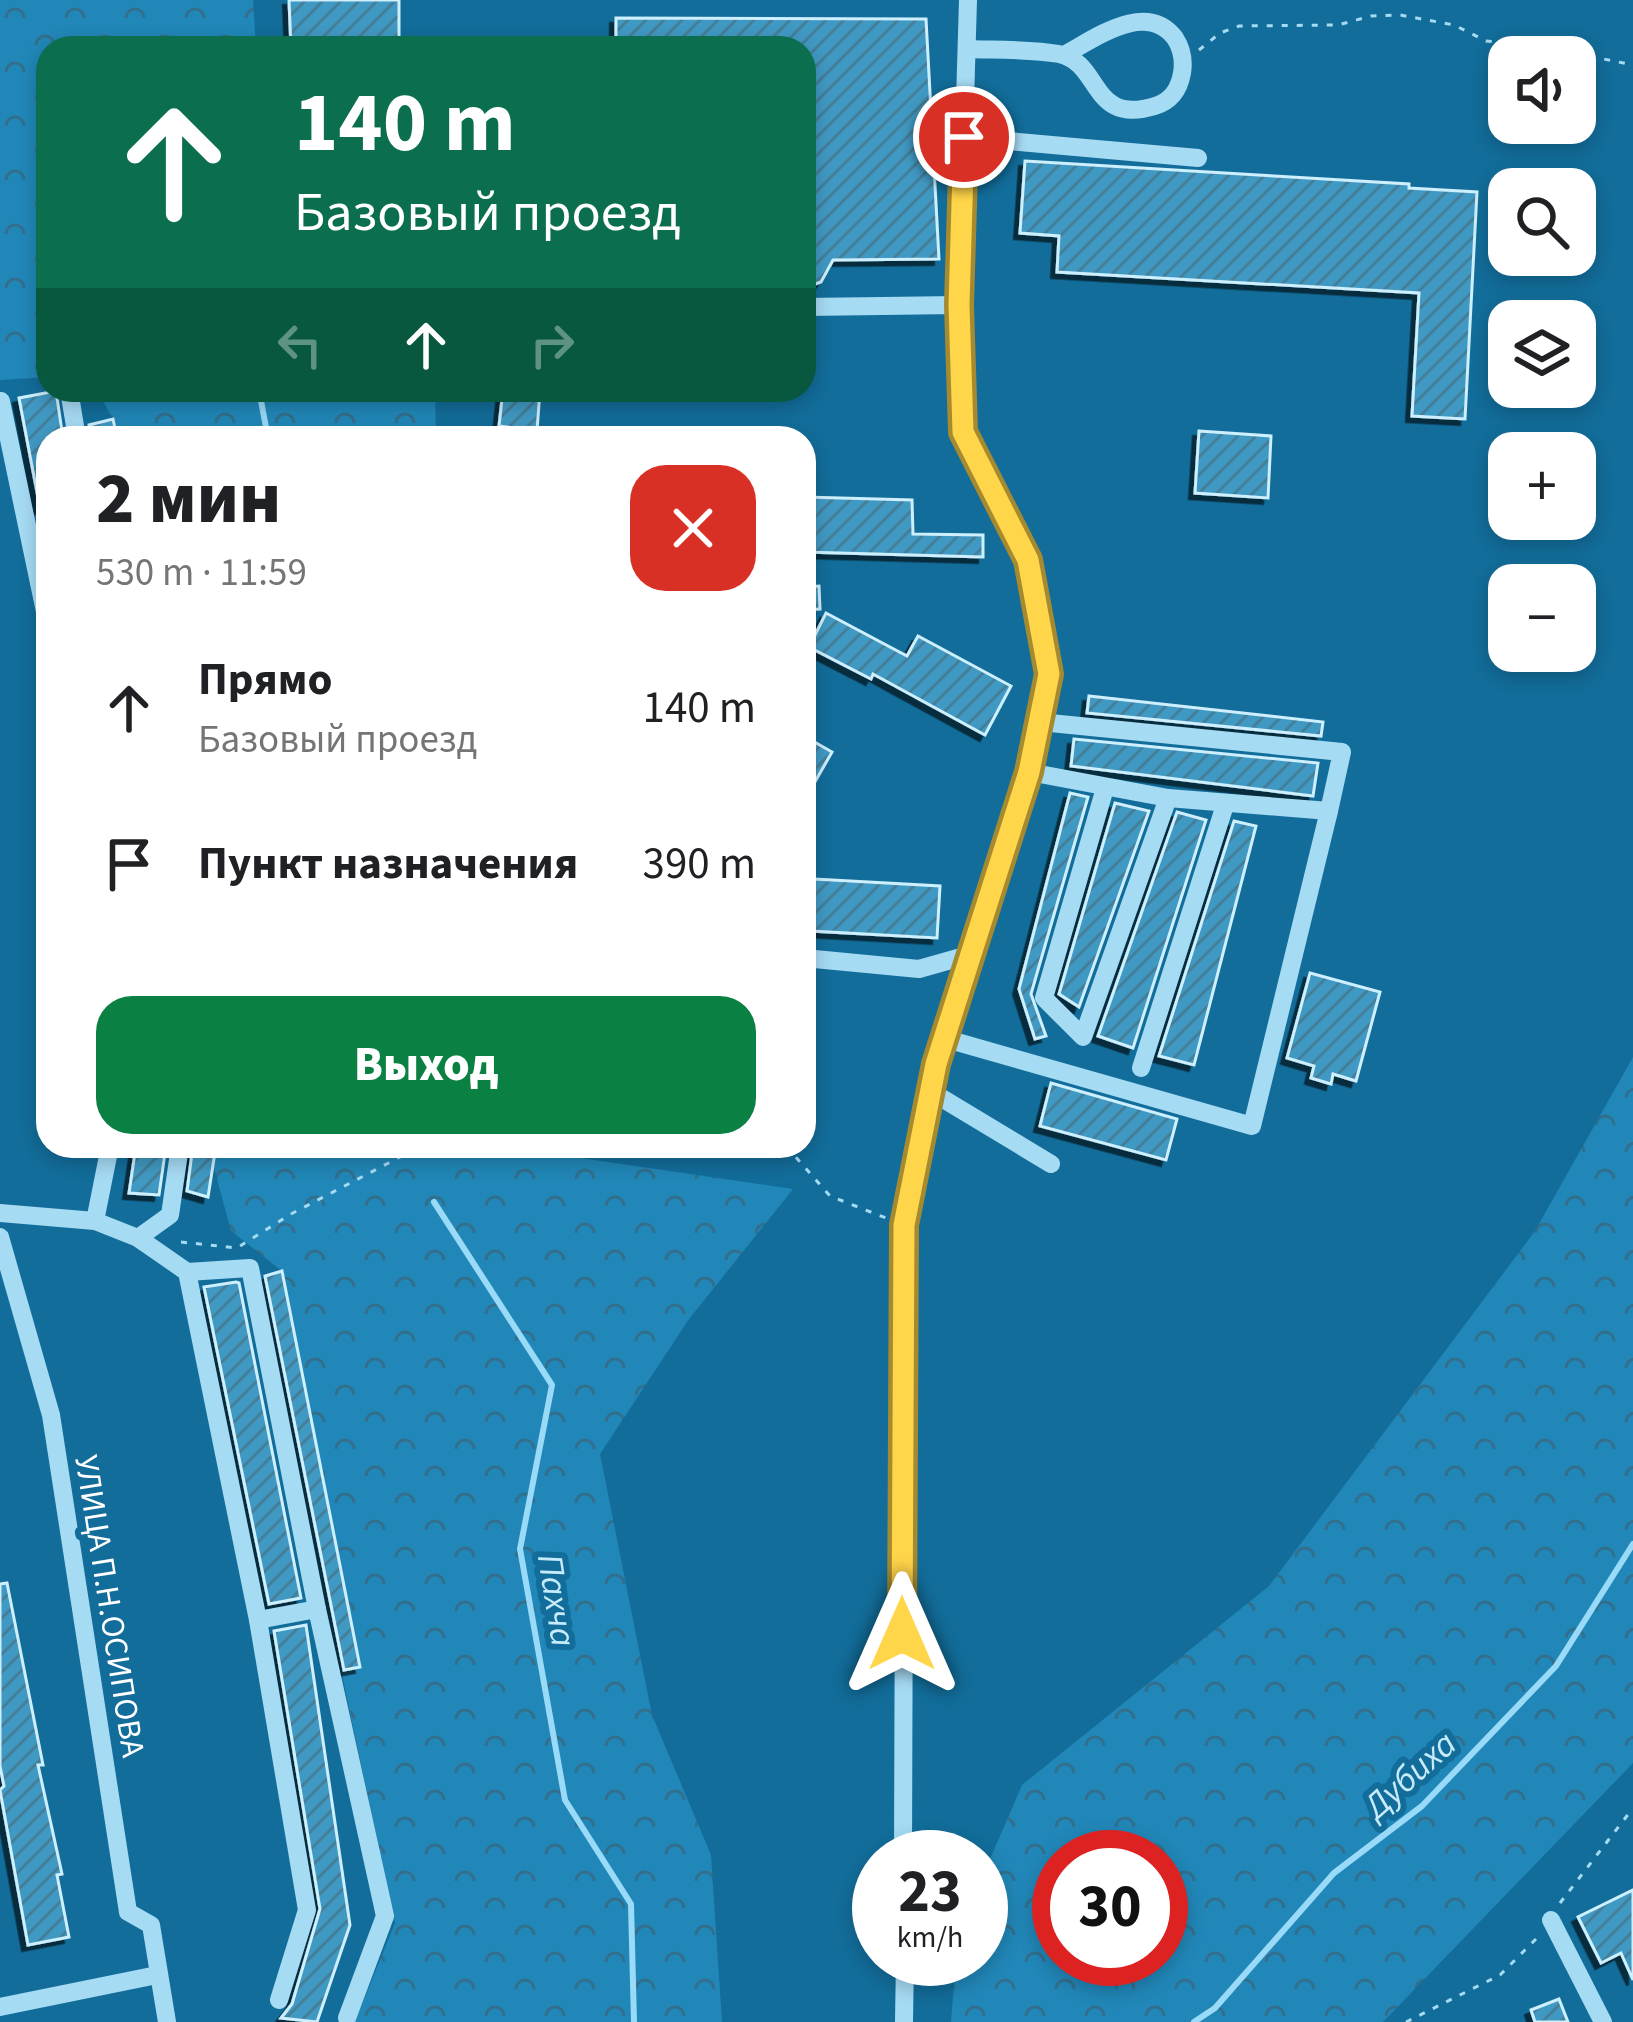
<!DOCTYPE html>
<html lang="ru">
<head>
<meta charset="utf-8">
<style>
	:root { --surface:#fff; --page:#f6f6f6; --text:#202124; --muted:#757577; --accent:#0b8043 }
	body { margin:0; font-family:"Source Sans 3",sans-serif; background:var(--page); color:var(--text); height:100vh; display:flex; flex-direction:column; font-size:45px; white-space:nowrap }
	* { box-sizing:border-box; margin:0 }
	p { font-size:39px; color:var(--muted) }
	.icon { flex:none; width:66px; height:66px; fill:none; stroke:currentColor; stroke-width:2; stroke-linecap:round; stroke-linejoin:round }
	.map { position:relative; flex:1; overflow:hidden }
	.drawer { position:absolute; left:36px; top:426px; width:780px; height:732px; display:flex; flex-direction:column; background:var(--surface); border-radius:36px; box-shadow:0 6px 18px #0003 }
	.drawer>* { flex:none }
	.top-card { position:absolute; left:36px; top:36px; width:780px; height:366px; border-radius:36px; box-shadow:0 6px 18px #0003; background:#0b6e4f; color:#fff; overflow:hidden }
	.fabs { position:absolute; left:1488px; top:36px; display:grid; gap:24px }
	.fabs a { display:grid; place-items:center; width:108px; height:108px; border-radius:24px; background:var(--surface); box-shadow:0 6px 18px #0003; font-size:60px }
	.speed { position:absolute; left:852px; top:1830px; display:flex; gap:24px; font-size:60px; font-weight:700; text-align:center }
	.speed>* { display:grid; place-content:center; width:156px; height:156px; border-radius:50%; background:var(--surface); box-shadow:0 6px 18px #0003; line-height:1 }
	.speed small { font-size:30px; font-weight:400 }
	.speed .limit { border:18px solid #d22; background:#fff; color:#111 }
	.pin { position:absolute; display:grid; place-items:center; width:102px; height:102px; color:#fff; margin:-51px; border:6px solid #fff; border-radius:50%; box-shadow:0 3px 12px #0007 }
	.me { position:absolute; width:132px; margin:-66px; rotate:0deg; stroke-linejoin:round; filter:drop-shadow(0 0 9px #0008) }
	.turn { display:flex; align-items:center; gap:42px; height:252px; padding:0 60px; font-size:54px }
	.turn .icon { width:156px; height:156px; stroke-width:2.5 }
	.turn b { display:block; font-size:84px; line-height:102px }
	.lanes { display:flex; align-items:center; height:114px; padding:0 60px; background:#0003; justify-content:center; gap:60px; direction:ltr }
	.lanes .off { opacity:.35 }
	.round { display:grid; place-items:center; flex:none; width:126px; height:126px; border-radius:36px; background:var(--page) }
	.head { display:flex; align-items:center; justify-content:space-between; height:204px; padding:0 60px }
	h1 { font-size:72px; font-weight:800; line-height:90px }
	.primary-button { display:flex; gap:24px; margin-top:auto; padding:24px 60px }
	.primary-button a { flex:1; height:138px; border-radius:36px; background:var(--accent); color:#fff; font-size:48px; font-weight:800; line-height:138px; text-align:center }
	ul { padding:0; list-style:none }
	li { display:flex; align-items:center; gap:36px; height:156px; padding:0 60px }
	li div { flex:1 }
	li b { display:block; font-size:45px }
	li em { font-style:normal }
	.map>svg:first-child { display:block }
	.forest { fill:url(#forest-crowns); fill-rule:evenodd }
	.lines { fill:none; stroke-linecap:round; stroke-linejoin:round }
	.stream { stroke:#98daf7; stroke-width:6 }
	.building { fill:url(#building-hatch); stroke:#ceeffd; stroke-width:3; filter:url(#shadow) }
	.path { stroke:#a6dbf4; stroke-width:3; stroke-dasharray:6 9; stroke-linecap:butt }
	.minor { stroke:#a6dbf4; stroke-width:18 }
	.route-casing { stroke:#a68a30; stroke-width:30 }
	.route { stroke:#ffd54a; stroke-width:21 }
	.labels { text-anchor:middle; stroke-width:12; stroke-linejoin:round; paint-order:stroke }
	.street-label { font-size:33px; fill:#fff; stroke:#126d9a }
	.water-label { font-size:36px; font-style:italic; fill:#c6ebfb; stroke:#126d9a }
</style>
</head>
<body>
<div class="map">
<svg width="1633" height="2022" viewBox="0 0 1633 2022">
	<defs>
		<pattern id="forest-crowns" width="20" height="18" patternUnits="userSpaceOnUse" patternTransform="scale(3)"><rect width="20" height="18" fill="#2187b8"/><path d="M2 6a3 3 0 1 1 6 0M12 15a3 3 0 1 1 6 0" fill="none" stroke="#326f8d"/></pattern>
		<pattern id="building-hatch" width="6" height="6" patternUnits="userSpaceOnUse" patternTransform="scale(3)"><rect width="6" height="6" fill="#3f99c3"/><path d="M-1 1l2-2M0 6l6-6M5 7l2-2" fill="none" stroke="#447e99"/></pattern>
		<filter id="shadow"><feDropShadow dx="-5.5" dy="5.5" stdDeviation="0" flood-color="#0009"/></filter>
	</defs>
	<rect width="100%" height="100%" fill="#126d9a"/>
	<g class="forest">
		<polygon points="0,0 253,0 256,48 48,48 48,377 0,380"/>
		<polygon points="97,390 435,390 436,438 117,438 113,419"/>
		<path d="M1633,1057V1763L1383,2022H951L956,1959H981V1880L1022,1785L1269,1586L1535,1231ZM1059,1857H1161V1959H1059Z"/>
		<polygon points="216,1146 497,1146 793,1189 689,1319 600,1454 652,1715 711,1855 722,2022 355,2022 395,1923 341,1670 360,1666 282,1271 231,1231 213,1164"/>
	</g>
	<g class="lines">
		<g class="stream">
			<polyline points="259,390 268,438"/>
			<polyline points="434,1202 552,1385 520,1549 565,1800 631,1904 634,2022"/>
			<polyline points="1194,2022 1215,2008 1334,1873 1422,1806 1556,1666 1633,1544"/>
		</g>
	</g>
	<g class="building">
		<polygon points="289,0 399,0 399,48 291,48"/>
		<polygon points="616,18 926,19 939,259 833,260 821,282 804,288 804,48 616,48"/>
		<polygon points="1025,161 1409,184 1409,188 1477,192 1465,419 1412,416 1419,293 1057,272 1059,236 1020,233"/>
		<polygon points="503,390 540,390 537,431 499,426"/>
		<polygon points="56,391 63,438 48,438 48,507 40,508 19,398"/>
		<polygon points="113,419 117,438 90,438 89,425"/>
		<polygon points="1199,431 1271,436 1268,498 1195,493"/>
		<polygon points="804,497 912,500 913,534 983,535 983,557 804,552"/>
		<polygon points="819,586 820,609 804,610 804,587"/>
		<polygon points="826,613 907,656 918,636 1011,686 985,735 873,674 871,679 809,647"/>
		<polygon points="1089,696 1323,722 1321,736 1087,713"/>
		<polygon points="804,736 832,752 804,801"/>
		<polygon points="1074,739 1318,763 1313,796 1071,766"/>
		<polygon points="1070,793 1088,797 1031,994 1046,1036 1035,1039 1019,989"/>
		<polygon points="1115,803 1149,811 1079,1007 1059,994"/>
		<polygon points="1177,812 1206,820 1133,1048 1098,1036"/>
		<polygon points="1234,821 1256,826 1194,1065 1159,1056"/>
		<polygon points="814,879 940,886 937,938 811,931"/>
		<polygon points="1310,973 1380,992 1356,1081 1333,1074 1331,1084 1311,1078 1314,1066 1287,1058"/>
		<polygon points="1051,1083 1177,1119 1166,1160 1040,1126"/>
		<polygon points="136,1146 166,1146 159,1195 129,1193"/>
		<polygon points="193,1146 216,1146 208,1197 187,1191"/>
		<polygon points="282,1271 360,1667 344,1670 265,1276"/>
		<polygon points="236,1282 239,1283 301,1598 269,1604 204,1287"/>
		<polygon points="7,1583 43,1765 38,1765 62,1874 57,1875 69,1937 28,1945 0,1790 4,1786 0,1766 0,1584"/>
		<polygon points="306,1625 350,1925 317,2022 281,2018 292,2004 320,1909 274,1631"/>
		<polygon points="1633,1890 1633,1980 1621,1953 1601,1963 1578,1917"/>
		<polygon points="1559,1999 1568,2022 1535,2022 1531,2010"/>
	</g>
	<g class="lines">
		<g class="path">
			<polyline points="1199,50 1220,33 1239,26 1338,25 1371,16 1400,15 1454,25 1486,41 1535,45 1633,65"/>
			<polyline points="786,1146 830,1196 886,1218"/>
			<polyline points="181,1242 237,1248 291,1214 421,1146"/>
			<polyline points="1560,1903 1633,1808"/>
			<polyline points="1406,2022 1500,1975 1539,1936"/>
		</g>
		<g class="minor">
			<path d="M967,49C997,50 1030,49 1059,54C1102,63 1090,126 1155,106C1171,101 1179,90 1182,73C1184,61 1182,49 1175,38C1146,0 1096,38 1064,55"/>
			<polyline points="964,137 1198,158"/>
			<polyline points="804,307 959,305"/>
			<polyline points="69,390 77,438"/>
			<polyline points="1,401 48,626"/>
			<polyline points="1040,722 1342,752 1329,811"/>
			<polyline points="1105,788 1044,998 1083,1037 1168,798"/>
			<polyline points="804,958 919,969 972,954"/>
			<polyline points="943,1038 1252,1126 1329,811 1168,798 1029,772"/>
			<polyline points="1141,1068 1225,805"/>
			<polyline points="930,1091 1051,1164"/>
			<polyline points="0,1213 95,1221 110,1146"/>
			<polyline points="95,1221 138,1238 187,1272 258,1620 307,1910 279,2000"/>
			<polyline points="0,1237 51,1415 128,1912 151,1925 167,2022"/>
			<polyline points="138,1238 170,1215 180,1146"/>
			<polyline points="187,1272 250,1268 317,1609 385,1916 347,2018"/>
			<polyline points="258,1620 317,1609"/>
			<polyline points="903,1857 905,1225 943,1038 1029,772 1049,674 1029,560 963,432 959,305 968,0"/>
			<polyline points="1551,1920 1603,2022"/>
			<polyline points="0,2007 157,1975"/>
			<polyline points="904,2022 905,1959"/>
		</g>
	</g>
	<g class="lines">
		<defs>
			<polyline id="route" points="902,1634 904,1225 936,1064 1029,772 1049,674 1028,560 963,432 959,305 964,137"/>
		</defs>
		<use href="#route" class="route-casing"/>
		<use href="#route" class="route"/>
	</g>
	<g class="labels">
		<g class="street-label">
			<text transform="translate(111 1606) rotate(81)" y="12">УЛИЦА П.Н.ОСИПОВА</text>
		</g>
		<g class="water-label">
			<text transform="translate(558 1600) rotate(81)" y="13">Пахча</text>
			<text transform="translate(1409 1774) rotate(-42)" y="13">Дубиха</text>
		</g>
	</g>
</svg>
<div class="fabs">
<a><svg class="icon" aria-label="sound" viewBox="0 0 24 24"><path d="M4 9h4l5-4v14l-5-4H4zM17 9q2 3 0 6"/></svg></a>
<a><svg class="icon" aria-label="search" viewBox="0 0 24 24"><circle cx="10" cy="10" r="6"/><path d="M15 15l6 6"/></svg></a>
<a><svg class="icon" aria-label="layers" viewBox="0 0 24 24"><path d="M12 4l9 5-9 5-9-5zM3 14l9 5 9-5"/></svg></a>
<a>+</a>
<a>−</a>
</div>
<div class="speed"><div>23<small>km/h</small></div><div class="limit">30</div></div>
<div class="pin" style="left:964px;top:137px;background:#d93025"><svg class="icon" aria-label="arrive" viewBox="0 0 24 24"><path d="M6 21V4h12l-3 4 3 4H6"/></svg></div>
<svg class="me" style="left:902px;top:1634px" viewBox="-20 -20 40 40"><path d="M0-17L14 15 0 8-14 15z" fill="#ffd54a" stroke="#fff" stroke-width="4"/></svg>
<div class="top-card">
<div class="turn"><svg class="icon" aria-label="ahead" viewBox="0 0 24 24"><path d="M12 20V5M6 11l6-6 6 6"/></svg><div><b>140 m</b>Базовый проезд</div></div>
<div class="lanes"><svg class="icon off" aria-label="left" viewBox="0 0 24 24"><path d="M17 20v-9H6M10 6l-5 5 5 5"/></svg><svg class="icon" aria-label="ahead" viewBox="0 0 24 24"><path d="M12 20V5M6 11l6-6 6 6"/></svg><svg class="icon off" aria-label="right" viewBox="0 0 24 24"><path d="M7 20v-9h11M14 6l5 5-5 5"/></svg></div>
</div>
<section class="drawer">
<div class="head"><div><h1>2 мин</h1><p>530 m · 11:59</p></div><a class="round" style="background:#d93025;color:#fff"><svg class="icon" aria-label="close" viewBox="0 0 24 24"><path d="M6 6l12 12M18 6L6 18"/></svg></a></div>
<ul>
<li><svg class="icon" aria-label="ahead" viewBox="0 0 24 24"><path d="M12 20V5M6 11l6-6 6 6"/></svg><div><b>Прямо</b><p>Базовый проезд</p></div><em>140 m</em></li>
<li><svg class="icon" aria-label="arrive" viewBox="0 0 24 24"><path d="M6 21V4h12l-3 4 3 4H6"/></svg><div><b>Пункт назначения</b></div><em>390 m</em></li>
</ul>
<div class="primary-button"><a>Выход</a></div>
</section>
</div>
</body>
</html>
